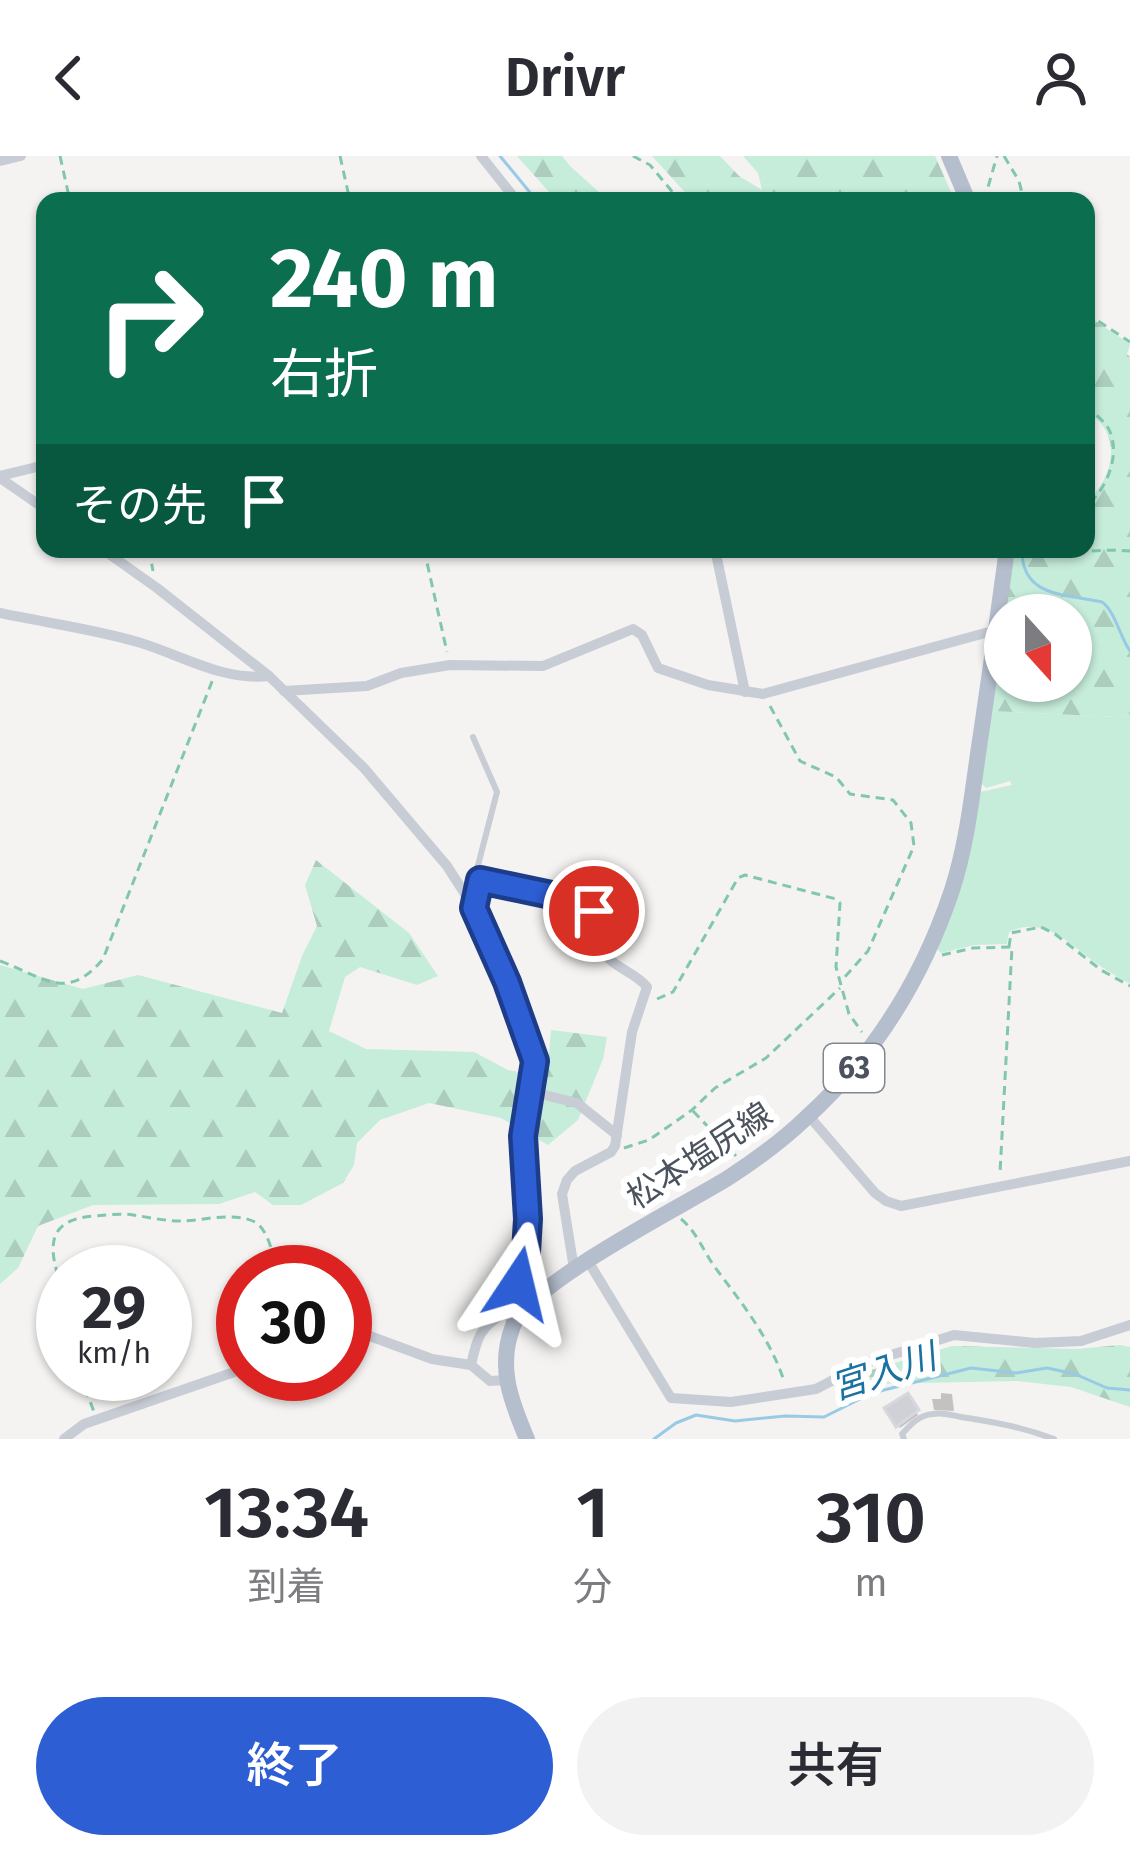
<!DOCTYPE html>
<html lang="ja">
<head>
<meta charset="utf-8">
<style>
	:root { --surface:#fff; --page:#f2f2f3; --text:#2b2b33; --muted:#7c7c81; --accent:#2d5ed4 }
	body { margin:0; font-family:"Fira Sans","Noto Sans JP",sans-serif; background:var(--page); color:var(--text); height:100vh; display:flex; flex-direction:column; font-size:45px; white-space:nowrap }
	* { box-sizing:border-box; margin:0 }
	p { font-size:39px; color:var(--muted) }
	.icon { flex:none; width:66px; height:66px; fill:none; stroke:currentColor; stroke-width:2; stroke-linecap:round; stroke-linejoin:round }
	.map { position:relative; height:1283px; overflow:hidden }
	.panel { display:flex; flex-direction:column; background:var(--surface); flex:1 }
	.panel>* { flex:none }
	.banner { position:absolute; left:36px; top:36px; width:1059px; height:366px; border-radius:24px; box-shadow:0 3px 9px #0004; background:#0b6e4f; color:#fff; overflow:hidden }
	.needle { width:78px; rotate:159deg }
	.tools { position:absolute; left:984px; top:438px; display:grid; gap:24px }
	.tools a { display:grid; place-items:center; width:108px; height:108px; border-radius:50%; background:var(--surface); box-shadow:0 3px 9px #0004; font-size:60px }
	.speed { position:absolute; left:36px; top:1089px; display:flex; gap:24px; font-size:60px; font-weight:700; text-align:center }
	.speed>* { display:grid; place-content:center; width:156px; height:156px; border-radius:50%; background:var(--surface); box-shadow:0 3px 9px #0004; line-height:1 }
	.speed small { font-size:30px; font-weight:400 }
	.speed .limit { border:18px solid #d22; background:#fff; color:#111 }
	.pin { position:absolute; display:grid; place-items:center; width:102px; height:102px; color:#fff; margin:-51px; border:6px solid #fff; border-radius:50%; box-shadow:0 3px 12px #0007 }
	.me { position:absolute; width:132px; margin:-66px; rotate:10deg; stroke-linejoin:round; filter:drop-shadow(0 0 9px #0008) }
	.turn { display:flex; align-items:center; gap:42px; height:252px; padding:0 36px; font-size:54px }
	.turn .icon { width:156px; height:156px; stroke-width:2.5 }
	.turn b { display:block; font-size:84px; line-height:102px }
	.then { display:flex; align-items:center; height:114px; padding:0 36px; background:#0003; gap:24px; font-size:45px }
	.eta { display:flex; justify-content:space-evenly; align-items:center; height:204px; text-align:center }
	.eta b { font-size:72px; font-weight:600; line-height:84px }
	.cta { display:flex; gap:24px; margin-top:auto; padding:24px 36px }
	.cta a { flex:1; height:138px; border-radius:72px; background:var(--accent); color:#fff; font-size:48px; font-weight:600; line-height:138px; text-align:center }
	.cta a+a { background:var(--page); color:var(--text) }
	header { display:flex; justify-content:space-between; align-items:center; height:156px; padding:0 36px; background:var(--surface); font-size:54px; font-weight:600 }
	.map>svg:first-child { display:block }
	.green { fill:#c6ecda }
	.forest { fill:url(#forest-firs); fill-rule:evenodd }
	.shadow { fill:#0003 }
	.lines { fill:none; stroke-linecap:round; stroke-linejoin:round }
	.stream { stroke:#98cae5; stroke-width:3 }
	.building { fill:#d0d1d6; stroke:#d7d8dd; stroke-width:3 }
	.path { stroke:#81c7ae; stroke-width:3; stroke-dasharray:9 6; stroke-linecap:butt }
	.lane { stroke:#c7ccd5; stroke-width:6 }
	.street { stroke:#c7ccd5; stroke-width:10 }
	.primary { stroke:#b5becd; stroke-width:16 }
	.route-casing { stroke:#1d3d8a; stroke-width:30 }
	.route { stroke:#2d5ed4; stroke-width:21 }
	.labels { text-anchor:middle; stroke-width:12; stroke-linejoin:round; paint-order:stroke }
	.shield { fill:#fff; stroke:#82878e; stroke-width:3 }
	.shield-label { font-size:30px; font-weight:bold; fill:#4c535e }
	.street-label { font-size:33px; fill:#4c535e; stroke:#fff }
	.water-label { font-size:36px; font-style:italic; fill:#1b72a1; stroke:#fff }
</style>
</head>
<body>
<header><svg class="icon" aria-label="back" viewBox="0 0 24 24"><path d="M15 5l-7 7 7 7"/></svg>Drivr<svg class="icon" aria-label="person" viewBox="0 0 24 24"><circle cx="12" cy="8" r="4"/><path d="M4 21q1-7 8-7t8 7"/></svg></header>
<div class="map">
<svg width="1130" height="1283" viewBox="0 0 1130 1283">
	<defs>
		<pattern id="forest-firs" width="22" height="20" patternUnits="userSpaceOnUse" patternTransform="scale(3)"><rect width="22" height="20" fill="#c6ecda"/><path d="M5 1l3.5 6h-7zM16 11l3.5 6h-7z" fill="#acccbe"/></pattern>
	</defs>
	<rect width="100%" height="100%" fill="#f4f3f2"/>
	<path class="green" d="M992,555L1118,561L1130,558V828C1119,821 1107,815 1096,807C1069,788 1045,759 1009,776L1007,788L974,789L941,797L937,793L980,636L1012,629L1010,625L986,632L981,627Z"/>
	<g class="forest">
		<polygon points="517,0 562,0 570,10 609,45 557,45"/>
		<polygon points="652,0 720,0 739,20 762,34 758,17 743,0 935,0 955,45 693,45"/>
		<path d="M1086,159L1130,188L1127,198L1130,201V558L1118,561L992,555L1013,393H1086V346C1105,331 1119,299 1106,275C1102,267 1092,259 1086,252ZM1005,459H1071V525H1005Z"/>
		<polygon points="316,704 409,777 438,820 417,829 360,811 345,821 329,875 366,893 474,896 508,914 547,921 551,874 607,881 603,903 578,964 548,989 501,962 429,947 380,964 357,987 354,1009 343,1027 301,1049 273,1049 255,1036 219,1048 93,1049 38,1070 18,1112 0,1128 0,809 83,833 138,819 282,857 302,800 317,770 305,729"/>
		<polygon points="1120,1189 1130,1191 1130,1251 1071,1231 1017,1225 871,1228 868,1215 952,1190 1077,1193"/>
	</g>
	<g class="shadow">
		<polygon points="941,1237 952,1238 954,1255 934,1254 932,1243 941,1243"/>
		<polygon points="907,1241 918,1259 900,1272 888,1253"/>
	</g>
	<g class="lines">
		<g class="stream">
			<polyline points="500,0 537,45"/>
			<path d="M1022,393C1021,441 1064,438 1102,446C1115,455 1120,481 1130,495"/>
			<polyline points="654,1283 676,1267 696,1259 735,1265 785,1260 824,1261 872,1237 971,1212 1016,1217 1047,1212 1075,1218 1107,1232 1130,1234"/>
		</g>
	</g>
	<polygon class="building" points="908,1237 919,1254 896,1271 884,1252"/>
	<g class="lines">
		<g class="path">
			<polyline points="60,0 70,45"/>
			<polyline points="340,0 350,45"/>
			<polyline points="633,0 650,9 680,45"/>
			<polyline points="1004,0 1019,25 1024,45"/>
			<polyline points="984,45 997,0"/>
			<polyline points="1086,157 1130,186"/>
			<path d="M1086,249C1092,256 1102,263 1107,270C1123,295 1107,334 1086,350"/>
			<polyline points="149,393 153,415"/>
			<polyline points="424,393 447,496"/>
			<path d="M1047,393C1074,399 1102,392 1130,395"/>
			<polyline points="770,550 800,605 836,621 850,638 893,644 911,667 914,690 868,795 842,824"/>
			<polyline points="1009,791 1011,777 1041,771 1055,778 1101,814 1130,830"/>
			<polyline points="942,799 973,792 1012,791 1000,1017"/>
			<path d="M0,805C45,822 67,846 103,803L213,523"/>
			<polyline points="657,843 673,836 738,722 745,719 836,743 840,747 836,811 849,858 862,876"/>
			<polyline points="693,955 736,1000"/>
			<polyline points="624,992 649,984 692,954 715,932 766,902 840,832"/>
			<path d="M681,1063C696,1075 703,1094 714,1110C741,1146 770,1182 784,1225"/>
			<path d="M63,1134C48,1094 44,1063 95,1060C107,1059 120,1057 133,1059C148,1061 164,1065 180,1065C203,1065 232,1055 255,1066C269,1074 273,1101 278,1116"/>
			<polyline points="80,1218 94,1256"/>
		</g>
		<g class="lane">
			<polyline points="473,581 497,636 476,717 480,724"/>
			<path d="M904,1283L902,1278C911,1268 919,1259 933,1258C942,1256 952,1259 961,1261C994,1266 1022,1271 1054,1283"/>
		</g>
		<g class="street">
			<polyline points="481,0 517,45"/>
			<polyline points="0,5 21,0"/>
			<polyline points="0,320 45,309"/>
			<polyline points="0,322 45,353"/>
			<polyline points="102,393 157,432 269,520 364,612 447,710 474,752 507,826 535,905 523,980 528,1063 526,1096 517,1128 505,1157 514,1165"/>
			<polyline points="715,393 745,536"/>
			<path d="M0,457C46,467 95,473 141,487C183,500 223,525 269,520"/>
			<polyline points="284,535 367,530 401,517 450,509 543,510 633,473 642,479 658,512 708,529 763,538 996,474"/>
			<path d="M474,752L480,724L575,744L599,759C602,770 599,780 602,790C607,811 634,814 647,831L632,876L615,990L611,996L575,1015L567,1024L562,1038L574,1113"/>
			<polyline points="532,936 577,947 617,979"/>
			<polyline points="809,960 875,1037 886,1045 901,1050 1130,1005"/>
			<polyline points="588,1105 671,1242 731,1246 816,1233 866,1207 954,1179 1035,1187 1081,1185 1130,1169"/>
			<polyline points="345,1178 367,1179 432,1203 471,1209 490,1225 506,1224"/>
			<path d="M471,1209C477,1181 480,1171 505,1157"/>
			<polyline points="64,1283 84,1268 243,1213"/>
		</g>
		<g class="primary">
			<polyline points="949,0 968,45"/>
			<path d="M527,1283C511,1245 497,1211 513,1170C529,1127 683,1050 728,1022C756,1004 783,984 807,961C875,899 923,821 952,734C967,688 972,639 979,591C989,525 998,459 1007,393"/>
		</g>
	</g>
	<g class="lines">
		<defs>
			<polyline id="route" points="518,1128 526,1096 528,1063 523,980 535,905 507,826 474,752 480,724 575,744 594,755"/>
		</defs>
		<use href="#route" class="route-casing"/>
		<use href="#route" class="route"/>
	</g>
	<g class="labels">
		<rect class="shield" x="824" y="888" width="60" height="48" rx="9"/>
		<g class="shield-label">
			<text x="854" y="922">63</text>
		</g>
		<g class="street-label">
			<text transform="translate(699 999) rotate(-33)" y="12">松本塩尻線</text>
		</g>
		<g class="water-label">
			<text transform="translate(883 1215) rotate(-18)" y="13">宮入川</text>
		</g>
	</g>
</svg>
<div class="tools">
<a><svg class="needle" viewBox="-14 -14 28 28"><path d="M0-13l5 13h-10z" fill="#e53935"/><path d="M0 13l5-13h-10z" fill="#7c7c81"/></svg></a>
</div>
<div class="speed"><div>29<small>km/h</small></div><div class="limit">30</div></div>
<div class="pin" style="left:594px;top:755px;background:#d93025"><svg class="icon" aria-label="arrive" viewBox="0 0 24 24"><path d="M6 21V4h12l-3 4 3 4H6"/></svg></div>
<svg class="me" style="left:518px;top:1128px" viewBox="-20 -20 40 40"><path d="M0-17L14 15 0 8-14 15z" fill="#2d5ed4" stroke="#fff" stroke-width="4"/></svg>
<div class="banner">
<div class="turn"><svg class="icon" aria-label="right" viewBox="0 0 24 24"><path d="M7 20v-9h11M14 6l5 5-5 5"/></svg><div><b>240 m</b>右折</div></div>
<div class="then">その先<svg class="icon" aria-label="arrive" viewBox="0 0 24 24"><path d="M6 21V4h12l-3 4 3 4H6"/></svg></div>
</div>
</div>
<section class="panel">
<div class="eta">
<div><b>13:34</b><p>到着</p></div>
<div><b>1</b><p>分</p></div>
<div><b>310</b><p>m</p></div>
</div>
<div class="cta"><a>終了</a><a>共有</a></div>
</section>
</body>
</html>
